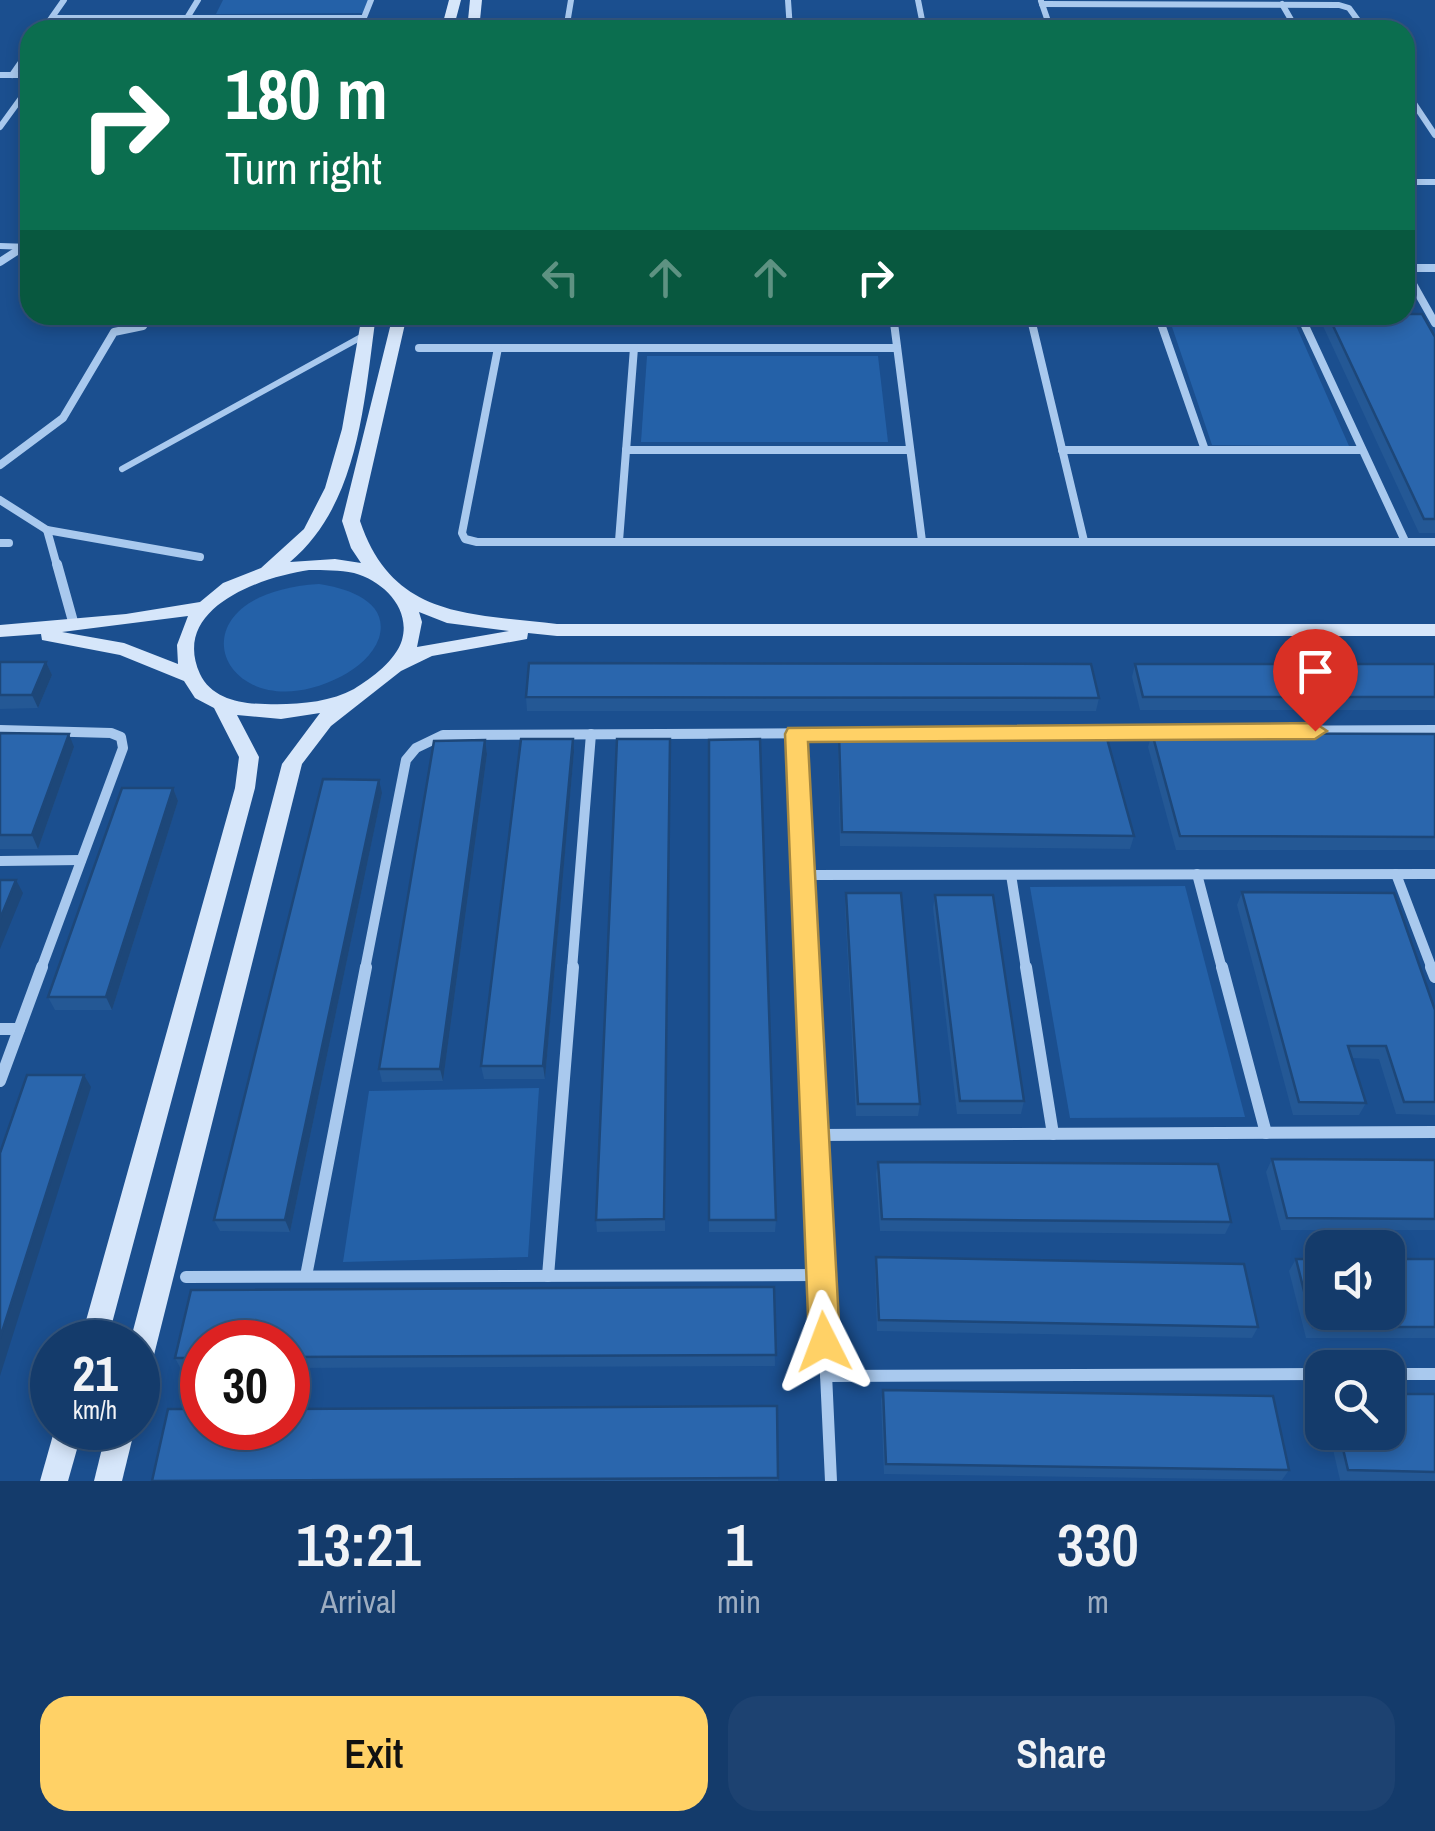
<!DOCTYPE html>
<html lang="en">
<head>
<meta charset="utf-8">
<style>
	:root { --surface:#143b6b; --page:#1d4271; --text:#f1f3f6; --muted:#9dadc1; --line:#33557e; --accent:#ffd166 }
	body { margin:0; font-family:"Archivo Narrow",sans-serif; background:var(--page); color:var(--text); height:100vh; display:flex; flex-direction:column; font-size:38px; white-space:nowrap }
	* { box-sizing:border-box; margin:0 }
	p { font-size:32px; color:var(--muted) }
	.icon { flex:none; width:55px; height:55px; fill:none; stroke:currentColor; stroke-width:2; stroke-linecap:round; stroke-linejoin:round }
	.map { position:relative; height:1481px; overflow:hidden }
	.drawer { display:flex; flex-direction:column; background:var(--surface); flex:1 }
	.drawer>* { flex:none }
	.guide { position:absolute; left:20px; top:20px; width:1395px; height:305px; border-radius:30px; box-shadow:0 5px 15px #0003,0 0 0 2px var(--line); background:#0b6e4f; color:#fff; overflow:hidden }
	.fabs { position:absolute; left:1305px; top:1230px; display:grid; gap:20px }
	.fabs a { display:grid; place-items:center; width:100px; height:100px; border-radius:20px; background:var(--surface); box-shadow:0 5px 15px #0003,0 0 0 2px var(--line); font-size:50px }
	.speed { position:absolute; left:30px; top:1320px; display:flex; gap:20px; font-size:50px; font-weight:700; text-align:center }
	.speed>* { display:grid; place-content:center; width:130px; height:130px; border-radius:50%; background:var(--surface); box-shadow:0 5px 15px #0003,0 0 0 2px var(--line); line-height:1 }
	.speed small { font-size:25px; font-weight:400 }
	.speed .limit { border:15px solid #d22; background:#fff; color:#111 }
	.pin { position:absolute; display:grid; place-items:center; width:85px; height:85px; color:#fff; margin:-102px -42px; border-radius:50% 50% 50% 0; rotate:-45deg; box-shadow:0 0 10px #0007 }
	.pin .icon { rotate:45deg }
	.me { position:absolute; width:110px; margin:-55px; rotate:357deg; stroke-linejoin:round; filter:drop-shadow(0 0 8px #0008) }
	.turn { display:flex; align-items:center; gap:35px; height:210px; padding:0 40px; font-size:45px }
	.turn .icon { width:130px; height:130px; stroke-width:2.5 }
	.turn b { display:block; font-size:70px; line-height:85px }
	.lanes { display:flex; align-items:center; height:95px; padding:0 40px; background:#0003; justify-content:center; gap:50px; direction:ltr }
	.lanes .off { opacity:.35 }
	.eta { display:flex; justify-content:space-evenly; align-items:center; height:170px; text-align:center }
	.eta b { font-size:60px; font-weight:600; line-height:70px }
	.button { display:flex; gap:20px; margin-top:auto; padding:20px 40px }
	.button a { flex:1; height:115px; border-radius:30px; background:var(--accent); color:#111; font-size:40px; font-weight:600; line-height:115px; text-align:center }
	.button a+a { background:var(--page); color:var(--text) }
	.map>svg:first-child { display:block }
	.green { fill:#2461a8 }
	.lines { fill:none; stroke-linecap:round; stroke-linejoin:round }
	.lane { stroke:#a9c9ee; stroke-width:6 }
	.street-far3 { stroke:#a9c9ee; stroke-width:6 }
	.street-far2 { stroke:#a9c9ee; stroke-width:8 }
	.street-far1 { stroke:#a9c9ee; stroke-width:10 }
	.street { stroke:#a9c9ee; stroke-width:12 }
	.secondary { fill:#d6e6fa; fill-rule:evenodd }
	.wall { fill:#245895 }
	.shaded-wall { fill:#1d4779 }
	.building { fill:#2a66ad; stroke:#1d4779; stroke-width:2.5 }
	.route { fill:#ffd166; stroke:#a68842; stroke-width:2.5 }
</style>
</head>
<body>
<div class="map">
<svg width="1435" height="1481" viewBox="0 0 1435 1481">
	<rect width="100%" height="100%" fill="#1b4f8f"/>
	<g class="green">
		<polygon points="223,0 369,0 364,13 216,14"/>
		<polygon points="1170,321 1294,321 1349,446 1212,445"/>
		<polygon points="647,356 878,356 888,442 641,442"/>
		<path d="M319,584C346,588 390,601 379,638C373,655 357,668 342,676C223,738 160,594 319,584Z"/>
		<polygon points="1185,886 1245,1117 1070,1118 1030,887"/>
		<polygon points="539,1088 528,1257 343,1262 369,1091"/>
	</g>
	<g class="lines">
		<polyline class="lane" points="122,469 363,336"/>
		<g class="street-far3">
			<polyline points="788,0 790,30"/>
			<polyline points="918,0 924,30"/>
			<polyline points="1041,1 1051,30"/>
			<polyline points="1042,4 1339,5 1349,8 1365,30"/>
			<polyline points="1282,4 1297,30"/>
			<polyline points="52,18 363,18"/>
			<polyline points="187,18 198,0"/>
			<polyline points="43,30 64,0"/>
			<polyline points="359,30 371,0"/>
			<polyline points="566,30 571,0"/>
			<polyline points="0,75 30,75"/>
			<polyline points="12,75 30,49"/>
			<polyline points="1405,90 1435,135"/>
			<polyline points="0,127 24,94 30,94"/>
			<polyline points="1405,182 1435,182"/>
			<polyline points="0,246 30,247"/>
			<polyline points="19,250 24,247"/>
		</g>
		<g class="street-far2">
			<polyline points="0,262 23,247"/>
			<polyline points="1405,268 1435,268"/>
			<polyline points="1405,270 1435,323"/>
			<polyline points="893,315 922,541"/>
			<polyline points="1030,315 1084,541"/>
			<polyline points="1158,315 1205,450"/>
			<polyline points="1213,315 1337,315"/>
			<polyline points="1300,315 1405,541"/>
			<polyline points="419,348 897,348"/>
			<polyline points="498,348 462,533 465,539 477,542 1435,542"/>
			<polyline points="626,450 910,450"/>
			<polyline points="1062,450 1362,450"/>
			<polyline points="0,465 63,418 114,332 143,326 149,315"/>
			<polyline points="0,500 47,530 57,566"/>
			<polyline points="47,530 200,557"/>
			<polyline points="619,541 634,348"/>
			<polyline points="0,543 9,543"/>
		</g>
		<g class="street-far1">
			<polyline points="57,564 74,625"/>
			<polyline points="0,730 111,733 121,737 123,748 41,969"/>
			<polyline points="796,733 807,969"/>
			<polyline points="0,861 81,860"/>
			<polyline points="1197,874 1222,969"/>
			<polyline points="1396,874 1432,969"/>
			<polyline points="803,875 1435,874"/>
			<polyline points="1011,875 1026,969"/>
			<polyline points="365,969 406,760 416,748 443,735 1435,730"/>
			<polyline points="572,969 591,734"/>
		</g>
		<g class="street">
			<polyline points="807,967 831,1481"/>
			<polyline points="1026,967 1053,1134"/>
			<polyline points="1222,967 1266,1133"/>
			<polyline points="1431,967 1435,977"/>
			<polyline points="0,1029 19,1029"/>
			<polyline points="0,1081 42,967"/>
			<polyline points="815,1135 1435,1132"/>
			<polyline points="306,1276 366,967"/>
			<polyline points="548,1276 573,967"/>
			<polyline points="186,1277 821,1275"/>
			<polyline points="1388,1374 1435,1374"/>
			<polyline points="826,1376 1322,1374"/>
		</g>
		<g class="secondary">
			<polygon points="449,0 461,0 453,30 441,30"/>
			<polygon points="470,0 482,0 479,30 467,30"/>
			<path d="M362,315H376C364,400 360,503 290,562L335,559L361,563L351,548L342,521L393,315H407L360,521C393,619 469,613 557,624H1435V636H557L528,633L527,639L432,656L401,671L331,726L302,764L152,1363L148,1373L138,1377V1342H130L282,764L320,713L281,719L237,715L259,757L255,788L107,1342H80L235,788L239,757L214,708L195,698L184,681L120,655L42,640L41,634L0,637V625L126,614L200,602L223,583L261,568L304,529L325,488L342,429ZM309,570C324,570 340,570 354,573C383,581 411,608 402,640C396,660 372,678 354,689C329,703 293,705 265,704C240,704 211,698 200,674C170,608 261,577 309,570ZM419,612L447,623L509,631L417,647L422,622ZM188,616L177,645L178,664L124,643L62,632Z"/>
			<polygon points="55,1428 83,1428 68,1481 40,1481"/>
			<polygon points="107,1428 135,1428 122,1481 94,1481"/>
		</g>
	</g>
	<g class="wall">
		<polygon points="1326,315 1405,315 1435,337 1435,533 1419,533 1323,326"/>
		<polygon points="0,662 46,662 52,675 38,708 0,709"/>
		<polygon points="1135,664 1435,664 1435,710 1140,710 1132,677"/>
		<polygon points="526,697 1099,698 1096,711 527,711"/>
		<polygon points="0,733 74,747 38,849 0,849"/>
		<polygon points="1152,733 1435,734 1435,850 1176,850 1148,747"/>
		<polygon points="839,734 1134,836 1130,849 840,846 838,748"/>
		<polygon points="573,739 574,752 545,1079 484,1079 481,1066"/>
		<polygon points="485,740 487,754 443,1081 382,1082 379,1069"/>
		<polygon points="709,740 776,1220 775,1232 709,1232"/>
		<polygon points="670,752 665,1231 597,1232 596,1220"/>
		<polygon points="173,788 178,801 112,1010 55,1010 48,997"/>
		<polygon points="382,793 290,1232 220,1231 214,1220"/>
		<polygon points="1242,892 1435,1010 1435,1115 1396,1114 1379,1059 1352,1058 1366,1103 1359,1115 1293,1115 1237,905"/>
		<polygon points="846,893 920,1104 918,1116 856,1116 845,906"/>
		<polygon points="935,895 1024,1101 1021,1114 957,1114 933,908"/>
		<polygon points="1272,1159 1435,1160 1435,1230 1281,1230 1266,1172"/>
		<polygon points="878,1162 1231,1222 1225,1234 880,1231 876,1174"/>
		<polygon points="876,1257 1258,1327 1252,1338 877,1331 875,1269"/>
		<polygon points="1296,1259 1435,1259 1435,1338 1306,1338 1289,1271"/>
		<polygon points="774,1287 775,1366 288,1368 288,1342 202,1342 202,1369 181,1369 175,1358 191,1290"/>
		<polygon points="883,1390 1289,1470 1282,1480 884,1474 881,1401"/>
		<polygon points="1435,1394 1435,1481 1340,1480 1329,1432 1388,1432"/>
		<polygon points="777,1406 778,1481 152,1481"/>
	</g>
	<g class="shaded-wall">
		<polygon points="46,662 52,675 38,708 32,695"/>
		<polygon points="69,734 74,747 38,849 32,835"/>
		<polygon points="573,739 574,752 545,1079 543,1066"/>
		<polygon points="485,740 487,754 443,1081 440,1069"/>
		<polygon points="379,780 382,793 290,1232 285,1220"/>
		<polygon points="173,788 178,801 112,1010 106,997"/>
		<polygon points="16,880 23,893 0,949 0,919"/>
		<polygon points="84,1075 91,1087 0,1376 0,1338"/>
	</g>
	<g class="building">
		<polygon points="1405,314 1422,314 1435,337 1435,519 1424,519 1328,315 1405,315"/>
		<polygon points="0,662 46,662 32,695 0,695"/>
		<polygon points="529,663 1091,664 1099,698 526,697"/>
		<polygon points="1135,664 1435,664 1435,697 1143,697"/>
		<polygon points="0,733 69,734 32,835 0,835"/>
		<polygon points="1152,733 1435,734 1435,837 1180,836"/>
		<polygon points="839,734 1106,735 1134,836 842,832"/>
		<polygon points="521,739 573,739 543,1066 481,1066"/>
		<polygon points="617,739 670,739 664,1219 596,1220"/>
		<polygon points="760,739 776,1220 709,1220 709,740"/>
		<polygon points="485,740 440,1069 379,1069 434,741"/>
		<polygon points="323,779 379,780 285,1220 214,1220"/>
		<polygon points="122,788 173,788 106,997 48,997"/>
		<polygon points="0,880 16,880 0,919"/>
		<polygon points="1242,892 1394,893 1435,1010 1435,1102 1404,1102 1386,1046 1348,1046 1366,1103 1299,1102"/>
		<polygon points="846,893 901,893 920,1104 858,1104"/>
		<polygon points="935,895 993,895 1024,1101 960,1101"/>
		<polygon points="27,1075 84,1075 0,1338 0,1153"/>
		<polygon points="1272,1159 1435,1160 1435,1219 1287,1218"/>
		<polygon points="878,1162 1218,1164 1231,1222 882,1219"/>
		<polygon points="876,1257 1244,1264 1258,1327 879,1320"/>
		<polygon points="1296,1259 1322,1259 1322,1312 1388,1312 1388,1259 1435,1259 1435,1327 1313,1327"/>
		<polygon points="774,1287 776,1355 288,1357 288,1342 202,1342 202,1358 175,1358 191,1290"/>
		<polygon points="883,1390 1273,1396 1289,1470 886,1464"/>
		<polygon points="1388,1394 1435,1394 1435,1472 1348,1470 1339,1432 1388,1432"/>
		<polygon points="777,1406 778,1478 152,1481 168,1409 202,1409 202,1428 288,1428 288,1409"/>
	</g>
	<polygon class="route" points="1315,723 1327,731 1315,739 808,742 840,1342 835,1353 824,1357 813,1353 809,1342 785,734 788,728"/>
</svg>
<div class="fabs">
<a><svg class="icon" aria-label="sound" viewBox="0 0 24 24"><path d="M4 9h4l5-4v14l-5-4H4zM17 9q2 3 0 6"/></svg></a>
<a><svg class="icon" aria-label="search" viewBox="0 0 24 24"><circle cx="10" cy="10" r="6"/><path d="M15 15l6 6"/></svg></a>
</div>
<div class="speed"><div>21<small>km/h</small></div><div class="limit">30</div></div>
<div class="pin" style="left:1315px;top:731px;background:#d93025"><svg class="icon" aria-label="arrive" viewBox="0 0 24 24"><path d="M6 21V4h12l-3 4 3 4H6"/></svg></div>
<svg class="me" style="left:824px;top:1342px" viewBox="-20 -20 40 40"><path d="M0-17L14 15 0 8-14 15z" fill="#ffd166" stroke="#fff" stroke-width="4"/></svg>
<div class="guide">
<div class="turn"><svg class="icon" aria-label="right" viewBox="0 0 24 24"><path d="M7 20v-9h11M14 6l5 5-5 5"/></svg><div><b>180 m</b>Turn right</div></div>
<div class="lanes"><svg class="icon off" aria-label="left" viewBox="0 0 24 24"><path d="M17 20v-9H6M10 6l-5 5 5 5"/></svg><svg class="icon off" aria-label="ahead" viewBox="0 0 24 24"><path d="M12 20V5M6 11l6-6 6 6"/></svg><svg class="icon off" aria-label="ahead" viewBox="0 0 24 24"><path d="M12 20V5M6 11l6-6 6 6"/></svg><svg class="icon" aria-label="right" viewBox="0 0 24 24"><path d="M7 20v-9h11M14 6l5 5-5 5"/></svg></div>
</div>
</div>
<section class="drawer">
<div class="eta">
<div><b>13:21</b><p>Arrival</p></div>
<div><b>1</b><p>min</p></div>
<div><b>330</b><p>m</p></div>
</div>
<div class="button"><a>Exit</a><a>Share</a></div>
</section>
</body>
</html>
